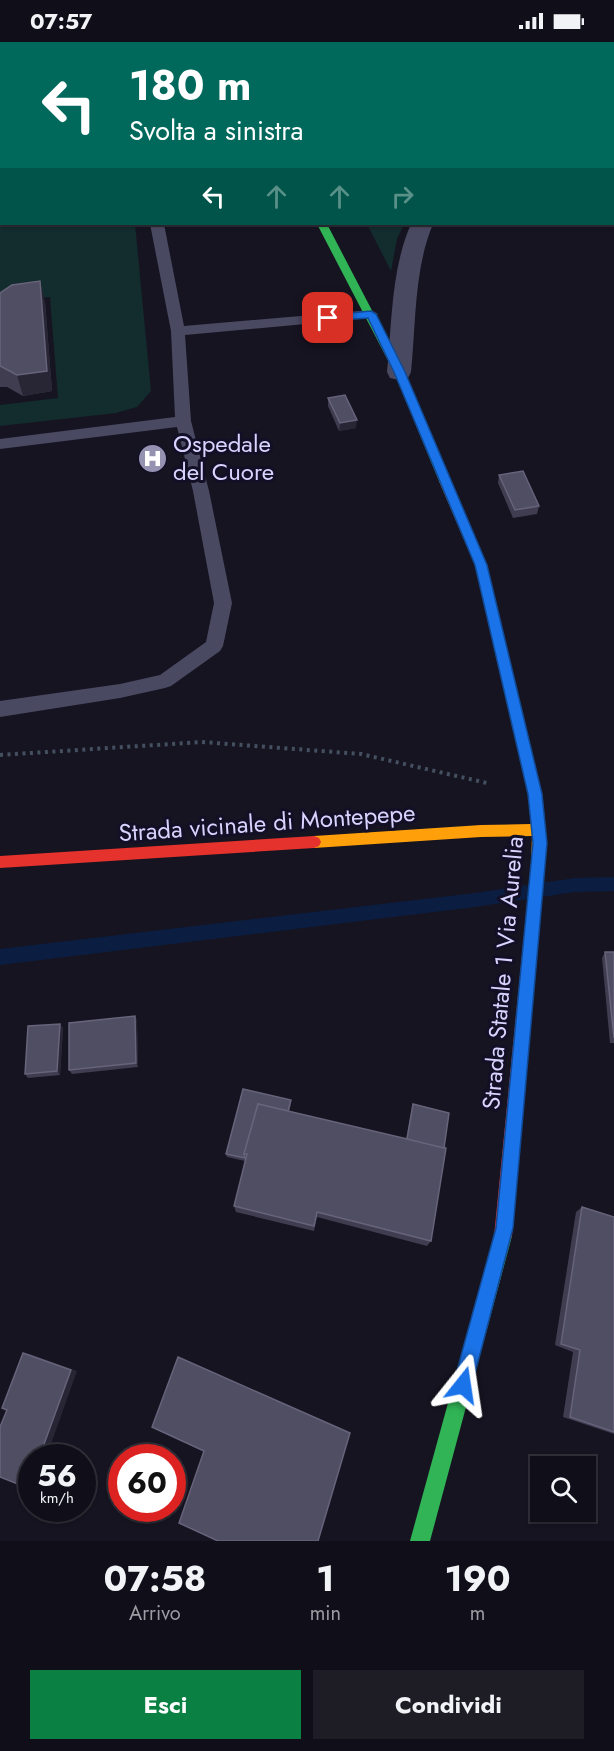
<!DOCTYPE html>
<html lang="it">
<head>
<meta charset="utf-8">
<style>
	:root { --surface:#100f19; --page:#1e1d26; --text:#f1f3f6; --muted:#9c9ca2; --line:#302f38; --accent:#0b8043 }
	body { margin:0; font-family:Jost,sans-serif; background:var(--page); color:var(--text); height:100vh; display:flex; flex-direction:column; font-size:22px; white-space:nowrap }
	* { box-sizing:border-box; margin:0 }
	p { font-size:20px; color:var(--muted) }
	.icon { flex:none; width:33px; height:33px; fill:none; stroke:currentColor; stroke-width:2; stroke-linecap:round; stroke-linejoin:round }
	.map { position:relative; height:1499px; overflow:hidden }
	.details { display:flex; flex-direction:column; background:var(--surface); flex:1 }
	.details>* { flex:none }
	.guide { position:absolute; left:0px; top:0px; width:615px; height:183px; box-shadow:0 2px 4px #0004,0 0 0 2px var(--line); background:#00695c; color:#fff; overflow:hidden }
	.controls { position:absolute; left:530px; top:1414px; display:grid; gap:12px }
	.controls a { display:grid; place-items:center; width:66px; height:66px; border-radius:0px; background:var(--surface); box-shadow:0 2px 4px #0004,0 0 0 2px var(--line); font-size:30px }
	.speed { position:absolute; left:18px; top:1402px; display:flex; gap:12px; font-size:30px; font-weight:700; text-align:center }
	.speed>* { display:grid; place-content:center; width:78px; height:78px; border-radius:50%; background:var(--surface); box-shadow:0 2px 4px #0004,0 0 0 2px var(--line); line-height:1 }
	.speed small { font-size:15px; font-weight:400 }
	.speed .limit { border:9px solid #d22; background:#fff; color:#111 }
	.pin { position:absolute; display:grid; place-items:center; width:51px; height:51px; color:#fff; margin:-26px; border-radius:12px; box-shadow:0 3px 9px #0006 }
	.me { position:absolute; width:66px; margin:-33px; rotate:15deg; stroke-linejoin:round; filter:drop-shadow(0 0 4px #0008) }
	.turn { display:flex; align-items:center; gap:21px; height:126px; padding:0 30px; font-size:27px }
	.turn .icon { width:78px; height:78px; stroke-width:2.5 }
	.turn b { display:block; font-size:42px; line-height:51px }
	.lanes { display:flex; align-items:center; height:57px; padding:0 30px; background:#0003; justify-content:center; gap:30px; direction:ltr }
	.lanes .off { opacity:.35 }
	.eta { display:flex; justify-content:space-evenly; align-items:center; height:102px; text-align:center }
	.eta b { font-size:36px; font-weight:700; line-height:42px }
	.primary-button { display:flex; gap:12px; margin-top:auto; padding:12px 30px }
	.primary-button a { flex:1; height:69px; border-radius:0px; background:var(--accent); color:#fff; font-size:24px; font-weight:700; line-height:69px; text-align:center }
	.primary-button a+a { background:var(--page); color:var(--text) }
	.status { display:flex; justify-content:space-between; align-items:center; height:42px; padding:0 30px; background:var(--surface); direction:ltr }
	.status svg { height:16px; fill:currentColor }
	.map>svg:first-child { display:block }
	.green { fill:#132c2d }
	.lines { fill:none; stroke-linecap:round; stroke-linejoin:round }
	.stream { fill:#0b1e41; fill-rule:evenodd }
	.path { stroke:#44505f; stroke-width:4; stroke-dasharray:3 4.5; stroke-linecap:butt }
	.lane { fill:#4a4962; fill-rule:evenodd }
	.street { fill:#4a4962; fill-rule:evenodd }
	.fast { fill:#30b455; fill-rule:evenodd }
	.slow { fill:#ff9f0a; fill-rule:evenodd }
	.jam { fill:#e5322d; fill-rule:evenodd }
	.wall { fill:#403d50 }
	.shaded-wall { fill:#282635 }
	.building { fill:#504e63; stroke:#66637b; stroke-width:1.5 }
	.route { fill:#1a73e8; stroke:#114b97; stroke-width:1.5 }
	.labels { text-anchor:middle; stroke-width:6; stroke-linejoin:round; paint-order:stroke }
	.poi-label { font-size:24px; fill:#d9d4ff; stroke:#130f26; text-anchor:start }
	.street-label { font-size:24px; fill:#d9d4ff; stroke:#130f26 }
</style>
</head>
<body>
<div class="status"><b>07:57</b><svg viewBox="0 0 49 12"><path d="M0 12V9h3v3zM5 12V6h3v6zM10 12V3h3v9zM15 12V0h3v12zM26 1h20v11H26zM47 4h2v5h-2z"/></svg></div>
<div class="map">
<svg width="614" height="1499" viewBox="0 0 614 1499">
	<rect width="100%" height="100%" fill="#161421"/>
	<g class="green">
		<polygon points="0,182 135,182 151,349 137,365 116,371 0,384 0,363 58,356 50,255 0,260"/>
		<polygon points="367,182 404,182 397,197 391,229"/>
	</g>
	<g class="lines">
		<polygon class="stream" points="614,835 614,849 575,850 475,865 0,923 0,907 475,851 575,836"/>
		<polyline class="path" points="0,713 202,700 361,712 487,741"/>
		<g class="lane">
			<polygon points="31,0 53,0 54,2 32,2"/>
			<polygon points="101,0 111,0 112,2 101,2"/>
			<rect x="0" y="26" width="2" height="6"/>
			<polygon points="150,182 164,182 184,284 371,268 378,272 371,276 185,293 191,379 209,449 232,561 223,604 220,609 171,644 165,646 120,656 0,675 0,659 120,642 160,633 206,600 214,561 193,449 177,385 0,407 0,397 175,375 171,289"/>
		</g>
		<path class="street" d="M411,182H433C414,227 416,281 411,330L408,336L399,338L390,336L387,330C392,281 391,227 411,182Z"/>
		<g class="fast">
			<polygon points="317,182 327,182 404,330 451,439 449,442 441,442 439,439 394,330"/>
			<polygon points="503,1185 509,1188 512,1194 430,1499 410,1499 494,1194 497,1188"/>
		</g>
		<g class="slow">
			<polygon points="232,0 240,0 241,2 233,2"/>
			<polygon points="445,435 451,439 487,523 542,752 547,801 543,827 538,829 533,827 531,823 532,794 481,795 314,806 309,804 307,800 309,796 314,794 481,783 531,782 528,752 475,523 439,439"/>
		</g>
		<g class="jam">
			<polygon points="314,794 319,796 321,800 319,804 314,806 0,826 0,814"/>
			<polygon points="538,817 543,819 545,823 512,1194 509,1200 503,1203 497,1200 494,1194 531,823 533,819"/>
		</g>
	</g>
	<g class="wall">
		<polygon points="2,89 2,174 0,173 0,90"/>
		<polygon points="0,251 45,260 52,349 23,354 7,345 0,345"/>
		<polygon points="328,356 356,386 339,389 328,364"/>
		<polygon points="499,433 539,464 537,472 513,476 498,441"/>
		<polygon points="605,910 614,910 614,1001 610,1001 602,916"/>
		<polygon points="135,974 137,979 138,1025 72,1032 69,1028"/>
		<polygon points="60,982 63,986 60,1033 28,1036 25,1032"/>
		<polygon points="291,1062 289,1070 406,1097 413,1062 431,1199 427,1204 317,1175 314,1189 236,1170 234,1164 245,1119 227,1115 226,1112"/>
		<polygon points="582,1165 614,1175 614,1392 563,1375 573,1310 555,1303 576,1170"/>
	</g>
	<g class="shaded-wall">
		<polygon points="40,239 45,260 52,349 23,354 17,333"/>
		<polygon points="357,378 356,386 339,389 340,381"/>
		<polygon points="135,974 137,979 138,1025 136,1021"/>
		<polygon points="60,982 63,986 60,1033 57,1029"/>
		<polygon points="23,1311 30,1312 77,1329 46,1416 39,1416"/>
	</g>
	<g class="building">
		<polygon points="308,0 335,0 336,2 309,2"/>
		<polygon points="2,89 2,156 0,155 0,90"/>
		<polygon points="40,239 47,329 17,333 0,324 0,251 12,243"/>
		<polygon points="345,353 357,378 340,381 328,356"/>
		<polygon points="523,429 539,464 515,468 499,433"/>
		<polygon points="605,910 614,910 614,996"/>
		<polygon points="135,974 136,1021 69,1028 69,981"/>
		<polygon points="60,982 57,1029 25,1032 28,984"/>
		<polygon points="243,1047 291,1058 288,1069 258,1062 244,1112 245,1116 226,1112"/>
		<polygon points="258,1062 446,1106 431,1199 317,1170 314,1184 234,1164 247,1112 244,1112"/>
		<polygon points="413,1062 449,1071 444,1106 407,1097"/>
		<polygon points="582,1165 614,1175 614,1390 570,1375 580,1308 561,1302"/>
		<polygon points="23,1311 71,1328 39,1416 32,1416 32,1437 28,1446 0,1435 0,1385 7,1368 2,1366"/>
		<polygon points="178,1315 350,1391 318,1499 218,1499 179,1481 204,1409 152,1385"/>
	</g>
	<polygon class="route" points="371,269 376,272 405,330 487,523 542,752 547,801 513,1186 472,1343 469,1349 463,1352 456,1349 453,1343 496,1186 533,801 528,752 475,523 394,330 368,276 328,279 323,276 328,273"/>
	<defs>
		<symbol id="hospital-disc" viewBox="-11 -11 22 22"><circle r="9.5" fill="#9591b1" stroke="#130f26"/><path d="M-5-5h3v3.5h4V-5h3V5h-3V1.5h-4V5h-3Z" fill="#fff"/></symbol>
	</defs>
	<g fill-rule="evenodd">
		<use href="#hospital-disc" x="136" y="400" width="33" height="33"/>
	</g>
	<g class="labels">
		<g class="poi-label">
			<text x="173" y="410">Ospedale<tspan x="173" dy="28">del Cuore</tspan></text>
		</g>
		<g class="street-label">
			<text transform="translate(267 781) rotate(-4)" y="8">Strada vicinale di Montepepe</text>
			<text transform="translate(503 931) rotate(-85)" y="8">Strada Statale 1 Via Aurelia</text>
		</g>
	</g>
</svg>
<div class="controls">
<a><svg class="icon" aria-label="search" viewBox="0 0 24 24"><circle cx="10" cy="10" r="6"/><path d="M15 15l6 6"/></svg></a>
</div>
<div class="speed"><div>56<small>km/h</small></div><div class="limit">60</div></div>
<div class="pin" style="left:328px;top:276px;background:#d93025"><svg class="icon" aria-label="arrive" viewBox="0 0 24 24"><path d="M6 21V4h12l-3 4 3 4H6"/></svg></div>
<svg class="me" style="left:463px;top:1343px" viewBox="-20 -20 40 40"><path d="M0-17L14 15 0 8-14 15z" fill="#1a73e8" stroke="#fff" stroke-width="4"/></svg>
<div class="guide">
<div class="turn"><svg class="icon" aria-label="left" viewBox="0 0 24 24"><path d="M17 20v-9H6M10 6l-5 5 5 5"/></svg><div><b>180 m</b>Svolta a sinistra</div></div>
<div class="lanes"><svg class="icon" aria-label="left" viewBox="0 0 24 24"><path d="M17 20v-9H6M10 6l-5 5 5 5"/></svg><svg class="icon off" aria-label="ahead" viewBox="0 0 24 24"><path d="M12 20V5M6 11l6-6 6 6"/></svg><svg class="icon off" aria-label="ahead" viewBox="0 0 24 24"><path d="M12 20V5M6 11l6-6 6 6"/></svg><svg class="icon off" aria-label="right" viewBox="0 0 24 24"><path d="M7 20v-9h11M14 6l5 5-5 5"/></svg></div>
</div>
</div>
<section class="details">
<div class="eta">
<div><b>07:58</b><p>Arrivo</p></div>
<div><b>1</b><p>min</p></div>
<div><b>190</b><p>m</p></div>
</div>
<div class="primary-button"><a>Esci</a><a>Condividi</a></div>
</section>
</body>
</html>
